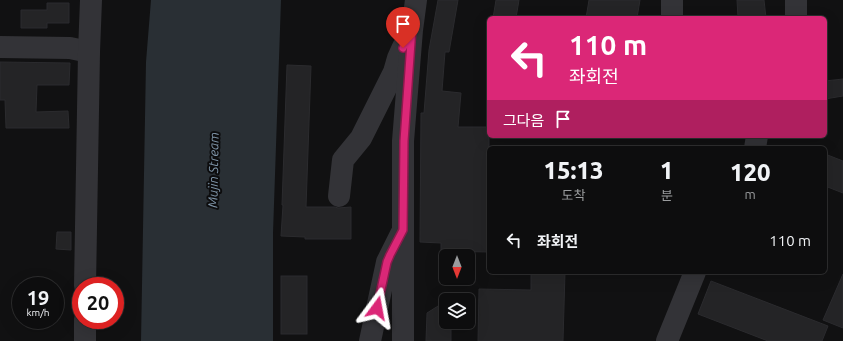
<!DOCTYPE html>
<html lang="ko">
<head>
<meta charset="utf-8">
<style>
	:root { --surface:#0d0d0e; --page:#161617; --text:#f1f3f6; --muted:#9a9c9e; --line:#2d2d2e }
	body { margin:0; font-family:Ubuntu,"Noto Sans KR",sans-serif; background:var(--page); color:var(--text); height:100vh; display:flex; flex-direction:column; font-size:15px; white-space:nowrap }
	* { box-sizing:border-box; margin:0 }
	p { font-size:13px; color:var(--muted) }
	.icon { flex:none; width:22px; height:22px; fill:none; stroke:currentColor; stroke-width:2; stroke-linecap:round; stroke-linejoin:round }
	.map { position:relative; flex:1; overflow:hidden }
	.details { position:absolute; left:487px; top:146px; width:340px; height:128px; display:flex; flex-direction:column; background:var(--surface); border-radius:6px; box-shadow:0 4px 16px #0002,0 0 0 1px var(--line) }
	.details>* { flex:none }
	.top-card { position:absolute; left:487px; top:16px; width:340px; height:122px; border-radius:6px; box-shadow:0 4px 16px #0002,0 0 0 1px var(--line); background:#db2777; color:#fff; overflow:hidden }
	.needle { width:26px; rotate:180deg }
	.buttons { position:absolute; left:439px; top:249px; display:grid; gap:8px }
	.buttons a { display:grid; place-items:center; width:36px; height:36px; border-radius:6px; background:var(--surface); box-shadow:0 4px 16px #0002,0 0 0 1px var(--line); font-size:20px }
	.speed { position:absolute; left:12px; top:277px; display:flex; gap:8px; font-size:20px; font-weight:700; text-align:center }
	.speed>* { display:grid; place-content:center; width:52px; height:52px; border-radius:50%; background:var(--surface); box-shadow:0 4px 16px #0002,0 0 0 1px var(--line); line-height:1 }
	.speed small { font-size:10px; font-weight:400 }
	.speed .limit { border:6px solid #d22; background:#fff; color:#111 }
	.pin { position:absolute; display:grid; place-items:center; width:34px; height:34px; color:#fff; margin:-41px -17px; border-radius:50% 50% 50% 0; rotate:-45deg; box-shadow:0 0 4px #0007 }
	.pin .icon { rotate:45deg }
	.me { position:absolute; width:44px; margin:-22px; rotate:13deg; stroke-linejoin:round; filter:drop-shadow(0 0 3px #0008) }
	.turn { display:flex; align-items:center; gap:14px; height:84px; padding:0 16px; font-size:18px }
	.turn .icon { width:52px; height:52px; stroke-width:2.5 }
	.turn b { display:block; font-size:28px; line-height:34px }
	.then { display:flex; align-items:center; height:38px; padding:0 16px; background:#0003; gap:8px; font-size:15px }
	.eta { display:flex; justify-content:space-evenly; align-items:center; height:68px; text-align:center }
	.eta b { font-size:24px; font-weight:800; line-height:28px }
	ul { padding:0; list-style:none }
	li { display:flex; align-items:center; gap:12px; height:52px; padding:0 16px }
	li div { flex:1 }
	li b { display:block; font-size:15px }
	li em { font-style:normal }
	.map>svg:first-child { display:block }
	.water { fill:#292f34 }
	.building { fill:#242426; stroke:#2b2b2e }
	.lines { fill:none; stroke-linecap:round; stroke-linejoin:round }
	.minor { stroke:#333337; stroke-width:22 }
	.route-casing { stroke:#8e194d; stroke-width:10 }
	.route { stroke:#db2777; stroke-width:7 }
	.labels { text-anchor:middle; stroke-width:4; stroke-linejoin:round; paint-order:stroke }
	.water-label { font-size:13px; font-style:italic; fill:#7f95a9; stroke:#0c0c0d }
</style>
</head>
<body>
<div class="map">
<svg width="843" height="341" viewBox="0 0 843 341">
	<rect width="100%" height="100%" fill="#111112"/>
	<polygon class="water" points="151,0 281,0 273,233 273,341 141,341 146,62"/>
	<g class="building">
		<polygon points="438,0 458,0 449,52 445,52 442,91 461,93 458,127 489,127 489,252 441,251 441,243 420,242 421,113 424,113 429,50"/>
		<polygon points="496,0 519,0 516,18 493,18"/>
		<polygon points="589,0 640,0 637,18 586,18"/>
		<polygon points="737,0 764,0 766,18 738,18"/>
		<polygon points="47,3 69,3 69,23 47,23 47,28 21,28 21,10 47,10"/>
		<polygon points="0,62 70,63 69,85 37,85 36,112 68,111 69,128 6,128 5,100 0,100"/>
		<polygon points="287,65 311,66 306,207 335,207 338,208 351,207 351,239 305,239 305,237 281,236 283,205 282,205"/>
		<polygon points="843,79 843,96 825,99 825,81"/>
		<polygon points="825,154 843,161 843,193 825,186"/>
		<polygon points="57,232 71,232 71,250 56,249"/>
		<polygon points="531,272 565,272 563,341 478,341 479,289 531,290"/>
		<polygon points="843,274 843,328 823,320"/>
		<rect x="281" y="276" width="26" height="58"/>
		<polygon points="711,281 828,326 822,341 768,341 698,314"/>
		<polygon points="446,301 446,322 451,322 451,341 426,341 427,313"/>
	</g>
	<g class="lines">
		<g class="minor">
			<polyline points="796,0 796,18"/>
			<polyline points="672,18 672,0"/>
			<polyline points="0,47 70,48 89,52"/>
			<polyline points="755,148 757,136"/>
			<polyline points="339,196 343,160 361,138 394,72 398,58 403,47"/>
			<polyline points="85,286 89,52 91,0"/>
			<polyline points="85,341 85,320"/>
			<polyline points="370,341 387,262 401,234"/>
			<polyline points="403,341 403,141 412,30 416,0"/>
			<polyline points="667,341 695,272"/>
		</g>
	</g>
	<g class="lines">
		<defs>
			<polyline id="route" points="377,308 387,262 390,255 403,230 404,141 412,28 403,48"/>
		</defs>
		<use href="#route" class="route-casing"/>
		<use href="#route" class="route"/>
	</g>
	<g class="labels">
		<g class="water-label">
			<text transform="translate(213 170) rotate(-89)" y="5">Mujin Stream</text>
		</g>
	</g>
</svg>
<div class="buttons">
<a><svg class="needle" viewBox="-14 -14 28 28"><path d="M0-13l5 13h-10z" fill="#e53935"/><path d="M0 13l5-13h-10z" fill="#9a9c9e"/></svg></a>
<a><svg class="icon" aria-label="layers" viewBox="0 0 24 24"><path d="M12 4l9 5-9 5-9-5zM3 14l9 5 9-5"/></svg></a>
</div>
<div class="speed"><div>19<small>km/h</small></div><div class="limit">20</div></div>
<div class="pin" style="left:403px;top:48px;background:#d93025"><svg class="icon" aria-label="arrive" viewBox="0 0 24 24"><path d="M6 21V4h12l-3 4 3 4H6"/></svg></div>
<svg class="me" style="left:377px;top:308px" viewBox="-20 -20 40 40"><path d="M0-17L14 15 0 8-14 15z" fill="#db2777" stroke="#fff" stroke-width="4"/></svg>
<div class="top-card">
<div class="turn"><svg class="icon" aria-label="left" viewBox="0 0 24 24"><path d="M17 20v-9H6M10 6l-5 5 5 5"/></svg><div><b>110 m</b>좌회전</div></div>
<div class="then">그다음<svg class="icon" aria-label="arrive" viewBox="0 0 24 24"><path d="M6 21V4h12l-3 4 3 4H6"/></svg></div>
</div>
<section class="details">
<div class="eta">
<div><b>15:13</b><p>도착</p></div>
<div><b>1</b><p>분</p></div>
<div><b>120</b><p>m</p></div>
</div>
<ul>
<li><svg class="icon" aria-label="left" viewBox="0 0 24 24"><path d="M17 20v-9H6M10 6l-5 5 5 5"/></svg><div><b>좌회전</b></div><em>110 m</em></li>
</ul>
</section>
</div>
</body>
</html>
